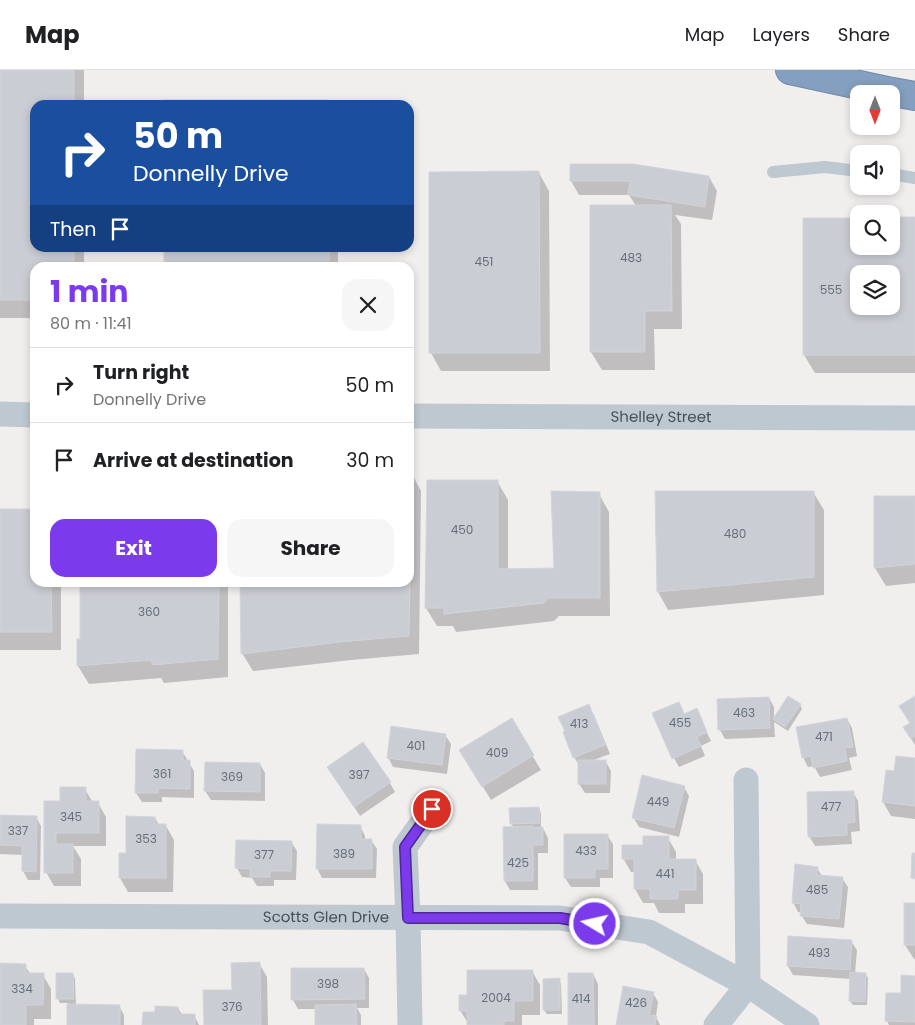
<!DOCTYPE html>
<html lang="en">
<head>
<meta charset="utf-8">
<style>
	:root { --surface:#fff; --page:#f6f6f6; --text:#202124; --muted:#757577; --line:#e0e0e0; --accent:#7c3aed }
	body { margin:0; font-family:Poppins,sans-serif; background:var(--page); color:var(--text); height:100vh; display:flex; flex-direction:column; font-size:19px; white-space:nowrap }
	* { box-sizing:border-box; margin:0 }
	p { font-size:16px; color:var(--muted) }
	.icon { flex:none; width:28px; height:28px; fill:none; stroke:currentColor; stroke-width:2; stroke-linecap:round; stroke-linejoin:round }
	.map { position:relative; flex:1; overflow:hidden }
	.side { position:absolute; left:30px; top:192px; width:384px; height:325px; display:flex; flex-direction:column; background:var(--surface); border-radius:15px; box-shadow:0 2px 8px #0003 }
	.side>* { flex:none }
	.top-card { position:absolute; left:30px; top:30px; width:384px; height:152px; border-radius:15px; box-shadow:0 2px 8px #0003; background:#1a4fa0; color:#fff; overflow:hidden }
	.needle { width:32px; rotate:180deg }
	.buttons { position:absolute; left:850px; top:15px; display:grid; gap:10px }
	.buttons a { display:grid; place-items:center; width:50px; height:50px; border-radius:10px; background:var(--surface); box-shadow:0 2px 8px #0003; font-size:25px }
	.pin { position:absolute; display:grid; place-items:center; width:42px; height:42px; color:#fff; margin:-21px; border:2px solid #fff; border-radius:50%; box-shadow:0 1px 5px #0007 }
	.me { position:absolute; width:55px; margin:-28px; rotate:279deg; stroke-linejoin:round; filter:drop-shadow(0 0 4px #0008) }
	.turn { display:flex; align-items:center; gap:18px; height:105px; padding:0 20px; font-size:22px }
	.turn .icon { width:65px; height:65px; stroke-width:2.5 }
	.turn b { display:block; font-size:35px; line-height:42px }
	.then { display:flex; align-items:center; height:48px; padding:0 20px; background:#0003; gap:10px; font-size:19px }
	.round { display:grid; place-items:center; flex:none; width:52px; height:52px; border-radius:15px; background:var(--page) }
	.overview { display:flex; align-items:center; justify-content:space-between; height:85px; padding:0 20px }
	h1 { font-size:30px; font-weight:700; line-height:38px; color:var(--accent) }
	.button { display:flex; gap:10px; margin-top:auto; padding:10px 20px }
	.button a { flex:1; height:58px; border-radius:15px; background:var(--accent); color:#fff; font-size:20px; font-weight:700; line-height:58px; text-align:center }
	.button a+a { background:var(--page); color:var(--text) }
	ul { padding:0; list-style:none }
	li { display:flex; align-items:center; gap:15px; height:75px; padding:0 20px; border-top:1px solid var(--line) }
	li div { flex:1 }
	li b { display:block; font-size:19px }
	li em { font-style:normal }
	header { display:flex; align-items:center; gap:30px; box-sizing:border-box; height:70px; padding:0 25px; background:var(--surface); border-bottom:1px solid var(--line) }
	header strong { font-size:24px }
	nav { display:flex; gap:28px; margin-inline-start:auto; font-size:18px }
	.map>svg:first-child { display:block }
	.shadow { fill:#0003; fill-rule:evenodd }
	.building { fill:#cacdd3; stroke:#d1d4da; fill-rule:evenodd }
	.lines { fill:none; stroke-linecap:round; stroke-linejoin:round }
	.motorway-casing { stroke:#6f8aaa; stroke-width:30 }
	.service { stroke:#bec8d1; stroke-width:12 }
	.minor { stroke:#bec8d1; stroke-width:25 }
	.motorway { stroke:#849fbf; stroke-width:28 }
	.route-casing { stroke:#51269a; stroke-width:12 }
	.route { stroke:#7c3aed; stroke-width:9 }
	.labels { text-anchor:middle; stroke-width:4; stroke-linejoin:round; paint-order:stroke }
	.number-label { font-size:12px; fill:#66707a }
	.street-label { font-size:15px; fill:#45515c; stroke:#fff }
</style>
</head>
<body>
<header>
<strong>Map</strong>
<nav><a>Map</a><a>Layers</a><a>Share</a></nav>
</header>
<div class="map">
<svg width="915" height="955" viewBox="0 0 915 955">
	<rect width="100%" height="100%" fill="#f1eeee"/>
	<g class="shadow">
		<polygon points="0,0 84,0 84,35 35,35 35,178 84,178 84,198 35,198 35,248 0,248"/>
		<polygon points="539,103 549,121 550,301 441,301 431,283"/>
		<polygon points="709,107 717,121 712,150 675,145 681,154 682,259 654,259 655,300 602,300 591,282 636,136 629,125 579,125 571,111"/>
		<path d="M915,149V303H815L804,285L859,176H891ZM859,204H891V236H859Z"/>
		<rect x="165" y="178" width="173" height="20"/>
		<polygon points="409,402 411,402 421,421 419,584 351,590 253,601 242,583 409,512"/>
		<polygon points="497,411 508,430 508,500 556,499 599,424 609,442 610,546 559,546 554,551 456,562 453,556 437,556 426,538"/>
		<polygon points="813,422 824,440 824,525 668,540 658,522"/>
		<polygon points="875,427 915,427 915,513 886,516 875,498"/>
		<polygon points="0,441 35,441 35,512 61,512 61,580 0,580"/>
		<polygon points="81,512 228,512 228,607 164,613 161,608 89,614 78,596 81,570"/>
		<polygon points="915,627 915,675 910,667"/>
		<polygon points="769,628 774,637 774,649 800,635 802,639 788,661 774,652 775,667 725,669 720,660"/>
		<polygon points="679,633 685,645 696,640 711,671 701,676 705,686 679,697 674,688 654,644"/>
		<polygon points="588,636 594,645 610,684 591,691 606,692 611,701 610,723 585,723 579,714 580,697 574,687"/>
		<polygon points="847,649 852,658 857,686 849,688 852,700 820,707 814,696 808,697 803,687"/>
		<polygon points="511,650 541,700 491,730 469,694"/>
		<polygon points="445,665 451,674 447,704 393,697 388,687"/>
		<polygon points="182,681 194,701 194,728 162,727 162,732 142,732 136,723"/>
		<polygon points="915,690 915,749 891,746 883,732 887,702 895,703"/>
		<polygon points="260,694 265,703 265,731 211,730 205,721"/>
		<polygon points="334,706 390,713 395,722 360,746"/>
		<polygon points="684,717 689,726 679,767 639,757 633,747"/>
		<polygon points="85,719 93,733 98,733 106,747 106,776 73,776 81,789 81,816 54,816 46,802 61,733"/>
		<polygon points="853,722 858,731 860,761 851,762 852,774 815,776 809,766"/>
		<polygon points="539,739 541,743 541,758 543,758 548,768 548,783 538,783 538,820 510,820 505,811 514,758 511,753"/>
		<polygon points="0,747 36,747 41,756 40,810 28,810 23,801 23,785 0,784"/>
		<polygon points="155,748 159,755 166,756 174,770 173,822 128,822 120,808 127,784"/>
		<polygon points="360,756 365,766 365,770 371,770 377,779 376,808 322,808 317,798"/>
		<polygon points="607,765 613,774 613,808 600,808 600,817 571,817 565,808"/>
		<polygon points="668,768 676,782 676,790 695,790 703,804 703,834 685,834 685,843 659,843 654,833 643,833 635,819 635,802 631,802 623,788 644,777"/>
		<polygon points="291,772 297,781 296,810 274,810 274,816 257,816 252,808 242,807 237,798"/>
		<polygon points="817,798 822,806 842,808 848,817 844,858 807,854 801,845 802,842 798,842 793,832"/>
		<polygon points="915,834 915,889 914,889 905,875"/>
		<polygon points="851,871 857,880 855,904 865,904 868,908 867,935 853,935 850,931 851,909 793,905 788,896"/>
		<polygon points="259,893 267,907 268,955 205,955 233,921"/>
		<polygon points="0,895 25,895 30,904 43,905 51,919 51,949 34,949 34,955 0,955"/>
		<polygon points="364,899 369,908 369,938 357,938 361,945 361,955 316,955 316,939 298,939 293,930 292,900"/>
		<polygon points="532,901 540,915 540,945 522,945 522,955 469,955 460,940 469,927"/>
		<polygon points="73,904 75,909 76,935 119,936 124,945 124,955 68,955 68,933 60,933 58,929"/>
		<polygon points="593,904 598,914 598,955 570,955"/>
		<polygon points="915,907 915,955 889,955 887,951 902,924"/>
		<polygon points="559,910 561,914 562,944 547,944 544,940"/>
		<polygon points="653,923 658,932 656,946 660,955 618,955"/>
		<polygon points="178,938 182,945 194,945 199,955 144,955 157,943"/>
	</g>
	<g class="building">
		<polygon points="0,0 74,0 74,35 35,35 35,178 74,178 74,198 35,198 35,230 0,230"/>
		<rect x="163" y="30" width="165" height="5"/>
		<polygon points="570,94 633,94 709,106 705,137 628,125 630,111 570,111"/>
		<polygon points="539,101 540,283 429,283 429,102"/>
		<polygon points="590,135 671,135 672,241 645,241 645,282 590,282"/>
		<path d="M891,147H915V285H803V148H859V176H891ZM859,204H891V236H859Z"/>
		<rect x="164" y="178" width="165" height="20"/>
		<polygon points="409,401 412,401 409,566 340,572 241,584 240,512 409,512"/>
		<polygon points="427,410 498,410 498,499 554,498 551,421 600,422 600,528 548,528 544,533 444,544 444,538 425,538"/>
		<polygon points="655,421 814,421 814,507 657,522"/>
		<polygon points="874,426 915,426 915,494 874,498"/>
		<polygon points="0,439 35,439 35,512 51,512 52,562 0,562"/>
		<polygon points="80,512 219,512 218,589 153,595 151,590 77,596 77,569 80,569"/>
		<polygon points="788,626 801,634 785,657 773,649"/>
		<polygon points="915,626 915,666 911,669 903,657 910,653 899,636"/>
		<polygon points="769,627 770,658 718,660 717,629"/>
		<polygon points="679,632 684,644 697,638 707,662 697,667 701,676 672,689 652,643"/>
		<polygon points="589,634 605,675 573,688 563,662 565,661 558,647"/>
		<polygon points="512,648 534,685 482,717 459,680"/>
		<polygon points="847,648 853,677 845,678 847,691 813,698 811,686 802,688 796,657"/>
		<polygon points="391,656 446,664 442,695 387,688"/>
		<polygon points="363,672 391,712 354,737 327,697"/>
		<polygon points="136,679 183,680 183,690 190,690 190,719 158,718 158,723 135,723"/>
		<polygon points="896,686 915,688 915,736 882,732 886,700 894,701"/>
		<rect x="578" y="690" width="28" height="24"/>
		<polygon points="205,692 260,693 260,722 204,721"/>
		<polygon points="642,705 685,716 674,758 632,748"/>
		<polygon points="60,717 86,717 86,731 99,731 99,763 56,763 56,774 73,774 73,803 44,803 44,731 60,731"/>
		<polygon points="854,721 855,752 847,753 847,765 808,767 807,722"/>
		<polygon points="539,737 540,753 510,754 509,738"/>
		<polygon points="0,745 37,746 36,802 22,801 22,776 0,775"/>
		<polygon points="126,746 155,747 155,754 166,754 166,808 119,808 119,783 126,783"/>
		<polygon points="317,754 361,755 361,769 372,769 372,799 316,799"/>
		<polygon points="533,756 533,758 543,757 543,775 533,775 533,811 504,811 503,757"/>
		<polygon points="564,764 608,764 608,799 595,799 595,808 564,808"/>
		<polygon points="643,766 669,766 669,789 696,789 696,820 678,820 678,829 650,829 650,819 634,819 634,789 622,789 622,775 643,775"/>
		<polygon points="236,770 292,771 291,801 270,801 270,807 250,807 250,799 235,798"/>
		<polygon points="912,783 915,783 915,809 911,808"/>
		<polygon points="795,794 818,797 817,805 843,807 839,849 800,846 801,834 792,833"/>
		<rect x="904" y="833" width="11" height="42"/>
		<polygon points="788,866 852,870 850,900 787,896"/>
		<polygon points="260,892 261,955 204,955 203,920 232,920 231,893"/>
		<polygon points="0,893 26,894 26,903 44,903 43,935 26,935 26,955 0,955"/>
		<polygon points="291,898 364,898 365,929 291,930"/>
		<polygon points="467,900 533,900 533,931 514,931 514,951 504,951 504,955 467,955 467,941 459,941 459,925 467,925"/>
		<polygon points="850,902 866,903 865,932 849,931"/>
		<polygon points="56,903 73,903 74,929 56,929"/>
		<polygon points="568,903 593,903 594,955 568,955"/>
		<polygon points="901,905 915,906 915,952 885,951 886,923 901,923"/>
		<polygon points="560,908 560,940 543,940 543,909"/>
		<polygon points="623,916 654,922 649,945 657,946 655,955 616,955"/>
		<polygon points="67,934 120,935 120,955 67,955"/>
		<polygon points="356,934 357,955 315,955 315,935"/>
		<polygon points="155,936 178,937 178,944 195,944 195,955 142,955 143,942 155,942"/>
	</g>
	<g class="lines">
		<defs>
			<polyline id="motorway" points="790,0 887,21 915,26"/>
		</defs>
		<use href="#motorway" class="motorway-casing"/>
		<g class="service">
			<polyline points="773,102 825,97 859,101"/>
			<polyline points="891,104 915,108"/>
		</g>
		<g class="minor">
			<polyline points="0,344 35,345"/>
			<path id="s1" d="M409,346L915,348"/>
			<path id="s2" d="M0,846L560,848L649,862L748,915L807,955"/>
			<polyline points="410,955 408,848 405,777 432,739"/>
			<polyline points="716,955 748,915 746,710"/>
		</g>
		<use href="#motorway" class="motorway"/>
	</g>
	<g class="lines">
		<defs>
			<polyline id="route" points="432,739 405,777 408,848 560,848 595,854"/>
		</defs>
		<use href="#route" class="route-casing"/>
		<use href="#route" class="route"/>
	</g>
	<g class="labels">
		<g class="number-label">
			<text x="631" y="192">483</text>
			<text x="484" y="196">451</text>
			<text x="831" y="224">555</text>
			<text x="462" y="464">450</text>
			<text x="735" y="468">480</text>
			<text x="149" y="546">360</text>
			<text x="744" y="647">463</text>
			<text x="680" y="657">455</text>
			<text x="579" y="658">413</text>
			<text x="824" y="671">471</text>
			<text x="416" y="680">401</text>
			<text x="497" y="687">409</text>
			<text x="162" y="708">361</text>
			<text x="359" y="709">397</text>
			<text x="232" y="711">369</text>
			<text x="658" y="736">449</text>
			<text x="831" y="741">477</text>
			<text x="71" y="751">345</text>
			<text x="18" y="765">337</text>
			<text x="146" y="773">353</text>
			<text x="586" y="785">433</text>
			<text x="344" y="788">389</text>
			<text x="264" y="789">377</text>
			<text x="518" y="797">425</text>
			<text x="665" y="808">441</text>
			<text x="817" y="824">485</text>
			<text x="819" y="887">493</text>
			<text x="328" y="918">398</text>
			<text x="22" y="923">334</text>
			<text x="496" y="932">2004</text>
			<text x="581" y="933">414</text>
			<text x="636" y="937">426</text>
			<text x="232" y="941">376</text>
		</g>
		<g class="street-label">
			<text dy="5" stroke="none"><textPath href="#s1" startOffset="252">Shelley Street</textPath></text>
			<text dy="5" stroke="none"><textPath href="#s2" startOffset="326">Scotts Glen Drive</textPath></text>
		</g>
	</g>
</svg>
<div class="buttons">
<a><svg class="needle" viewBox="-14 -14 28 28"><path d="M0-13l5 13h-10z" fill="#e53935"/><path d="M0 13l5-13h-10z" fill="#757577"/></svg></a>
<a><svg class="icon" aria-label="sound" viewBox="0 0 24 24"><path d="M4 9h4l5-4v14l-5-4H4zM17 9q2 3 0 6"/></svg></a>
<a><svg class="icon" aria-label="search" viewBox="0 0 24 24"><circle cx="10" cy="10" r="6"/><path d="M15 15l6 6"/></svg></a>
<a><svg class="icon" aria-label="layers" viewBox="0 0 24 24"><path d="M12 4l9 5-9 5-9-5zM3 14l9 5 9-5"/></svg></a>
</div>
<div class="pin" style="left:432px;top:739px;background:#d93025"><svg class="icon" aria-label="arrive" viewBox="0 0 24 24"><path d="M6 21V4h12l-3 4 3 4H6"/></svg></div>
<svg class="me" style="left:595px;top:854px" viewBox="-20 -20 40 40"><circle r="17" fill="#7c3aed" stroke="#fff" stroke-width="3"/><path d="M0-11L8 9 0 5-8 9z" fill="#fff"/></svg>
<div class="top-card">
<div class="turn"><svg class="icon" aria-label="right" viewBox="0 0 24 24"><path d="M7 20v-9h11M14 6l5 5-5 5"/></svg><div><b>50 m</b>Donnelly Drive</div></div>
<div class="then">Then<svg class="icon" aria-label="arrive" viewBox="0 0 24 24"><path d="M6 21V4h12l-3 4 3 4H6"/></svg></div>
</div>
<section class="side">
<div class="overview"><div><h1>1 min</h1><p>80 m · 11:41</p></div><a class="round"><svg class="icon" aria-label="close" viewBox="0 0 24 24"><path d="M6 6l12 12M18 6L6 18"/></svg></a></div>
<ul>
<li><svg class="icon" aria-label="right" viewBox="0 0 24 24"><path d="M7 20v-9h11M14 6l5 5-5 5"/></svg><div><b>Turn right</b><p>Donnelly Drive</p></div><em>50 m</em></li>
<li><svg class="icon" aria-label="arrive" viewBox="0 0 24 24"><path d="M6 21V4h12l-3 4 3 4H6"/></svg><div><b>Arrive at destination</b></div><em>30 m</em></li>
</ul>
<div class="button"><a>Exit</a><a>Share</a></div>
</section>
</div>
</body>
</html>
